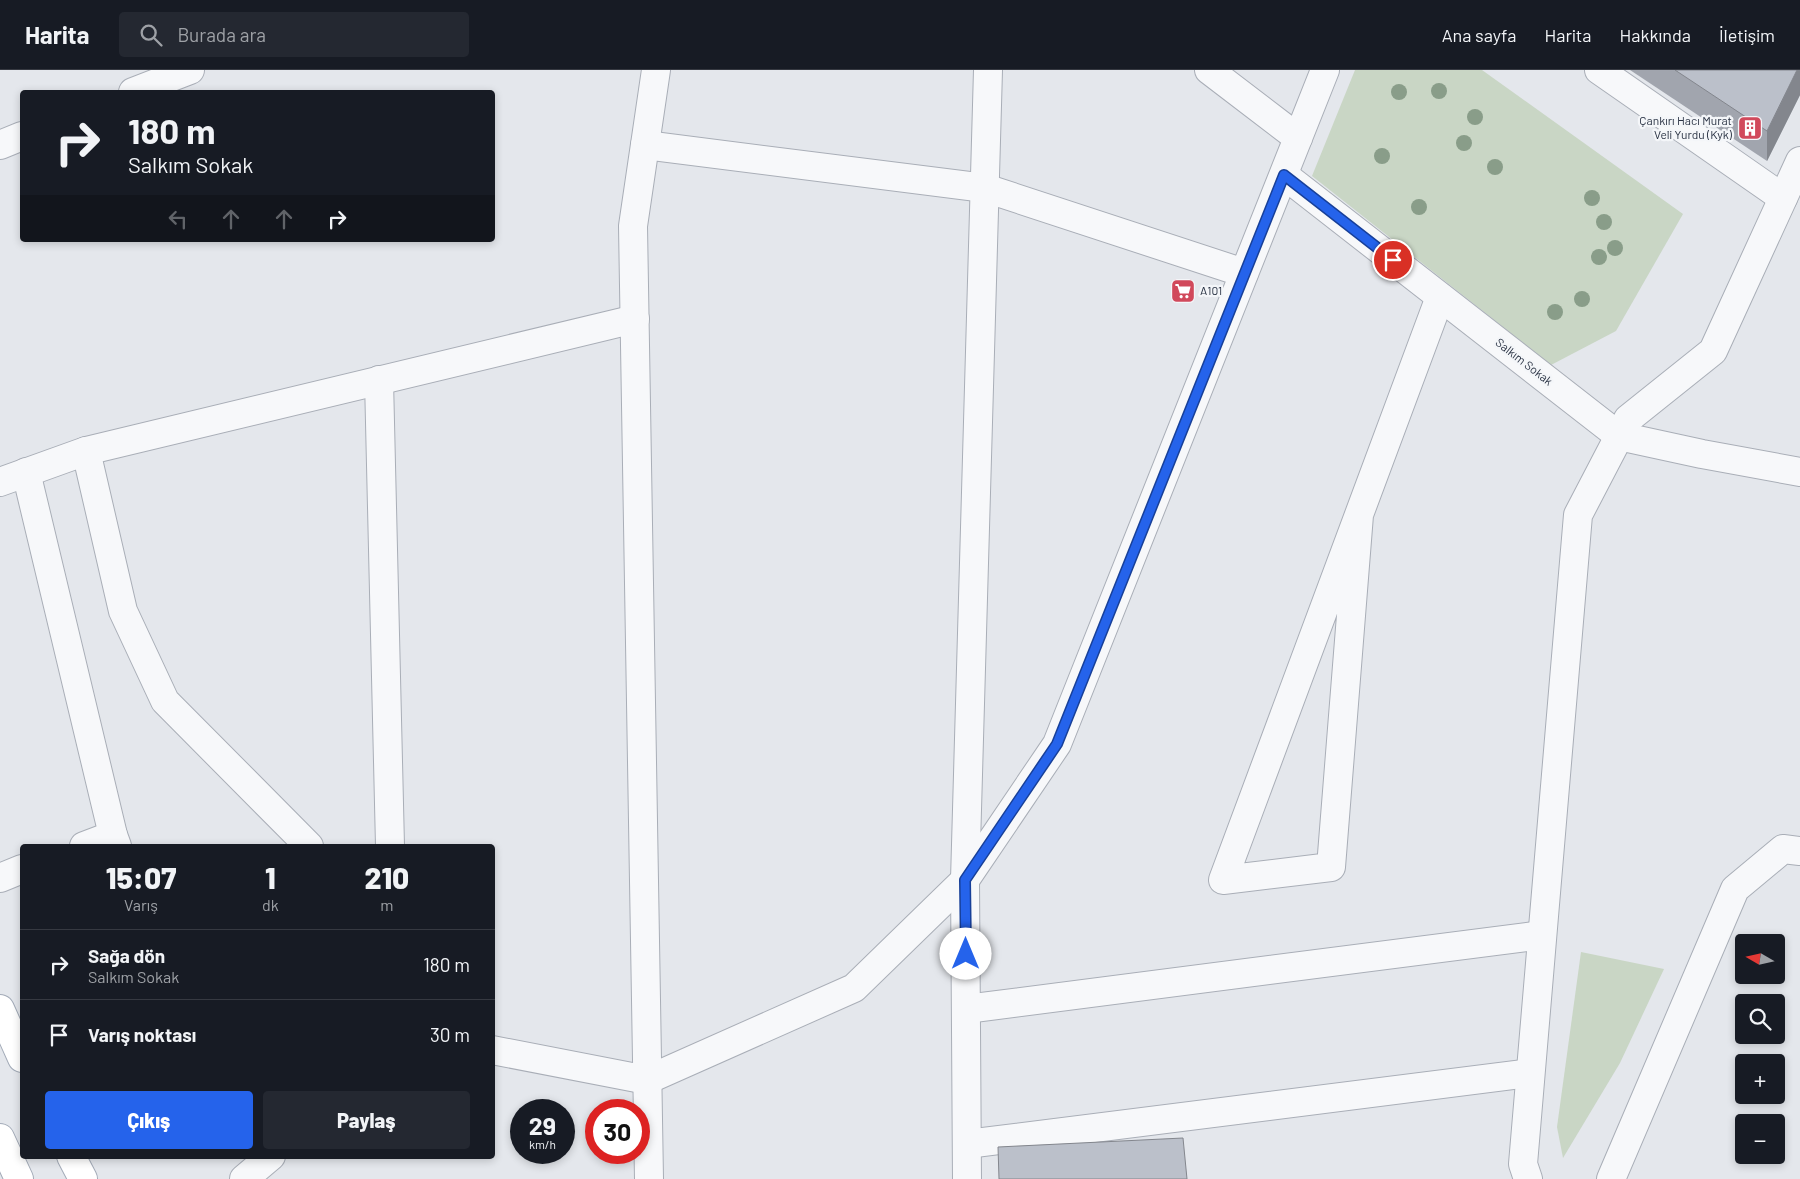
<!DOCTYPE html>
<html lang="tr">
<head>
<meta charset="utf-8">
<style>
	:root { --surface:#171b24; --page:#242831; --text:#f1f3f6; --muted:#9ea1a6; --line:#363941; --accent:#2563eb }
	body { margin:0; font-family:Barlow,sans-serif; background:var(--page); color:var(--text); height:100vh; display:flex; flex-direction:column; font-size:19px; white-space:nowrap }
	* { box-sizing:border-box; margin:0 }
	p { font-size:16px; color:var(--muted) }
	.icon { flex:none; width:28px; height:28px; fill:none; stroke:currentColor; stroke-width:2; stroke-linecap:round; stroke-linejoin:round }
	.map { position:relative; flex:1; overflow:hidden }
	.details { position:absolute; left:20px; top:774px; width:475px; height:315px; display:flex; flex-direction:column; background:var(--surface); border-radius:5px; box-shadow:0 2px 8px #0003 }
	.details>* { flex:none }
	.guide { position:absolute; left:20px; top:20px; width:475px; height:152px; border-radius:5px; box-shadow:0 2px 8px #0003; background:#171b24; color:var(--text); overflow:hidden }
	.needle { width:32px; rotate:279deg }
	.controls { position:absolute; left:1735px; top:864px; display:grid; gap:10px }
	.controls a { display:grid; place-items:center; width:50px; height:50px; border-radius:5px; background:var(--surface); box-shadow:0 2px 8px #0003; font-size:25px }
	.speed { position:absolute; left:510px; top:1029px; display:flex; gap:10px; font-size:25px; font-weight:700; text-align:center }
	.speed>* { display:grid; place-content:center; width:65px; height:65px; border-radius:50%; background:var(--surface); box-shadow:0 2px 8px #0003; line-height:1 }
	.speed small { font-size:12px; font-weight:400 }
	.speed .limit { border:8px solid #d22; background:#fff; color:#111 }
	.pin { position:absolute; display:grid; place-items:center; width:42px; height:42px; color:#fff; margin:-21px; border:2px solid #fff; border-radius:50%; box-shadow:0 1px 5px #0007 }
	.me { position:absolute; width:55px; margin:-28px; rotate:0deg; stroke-linejoin:round; filter:drop-shadow(0 0 4px #0008) }
	.turn { display:flex; align-items:center; gap:18px; height:105px; padding:0 25px; font-size:22px }
	.turn .icon { width:65px; height:65px; stroke-width:2.5 }
	.turn b { display:block; font-size:35px; line-height:42px }
	.lanes { display:flex; align-items:center; height:48px; padding:0 25px; background:#0003; justify-content:center; gap:25px; direction:ltr }
	.lanes .off { opacity:.35 }
	.eta { display:flex; justify-content:space-evenly; align-items:center; height:85px; text-align:center }
	.eta b { font-size:30px; font-weight:800; line-height:35px }
	.primary-button { display:flex; gap:10px; margin-top:auto; padding:10px 25px }
	.primary-button a { flex:1; height:58px; border-radius:5px; background:var(--accent); color:#fff; font-size:20px; font-weight:800; line-height:58px; text-align:center }
	.primary-button a+a { background:var(--page); color:var(--text) }
	ul { padding:0; list-style:none }
	li { display:flex; align-items:center; gap:15px; height:70px; padding:0 25px; border-top:1px solid var(--line) }
	li div { flex:1 }
	li b { display:block; font-size:19px }
	li em { font-style:normal }
	header { display:flex; align-items:center; gap:30px; box-sizing:border-box; height:70px; padding:0 25px; background:var(--surface); border-bottom:1px solid var(--line) }
	header strong { font-size:24px }
	nav { display:flex; gap:28px; margin-inline-start:auto; font-size:18px }
	.search { width:350px; height:45px; background:var(--page); display:flex; align-items:center; gap:12px; box-sizing:border-box; padding:0 18px; border-radius:5px; color:var(--muted); font-size:19px }
	.map>svg:first-child { display:block }
	.green { fill:#c9d6c5 }
	.lines { fill:none; stroke-linecap:round; stroke-linejoin:round }
	.minor-casing { stroke:#a9aeb7; stroke-width:30 }
	.major-casing { stroke:#a3abb8; stroke-width:30 }
	.minor { stroke:#f7f8fa; stroke-width:28 }
	.major { stroke:#fff; stroke-width:28 }
	.tree { fill:#899d89 }
	.wall { fill:#a1a5ae }
	.shaded-wall { fill:#83868d }
	.building { fill:#bbc0ca; stroke:#83868d }
	.route-casing { stroke:#184099; stroke-width:12 }
	.route { stroke:#2563eb; stroke-width:9 }
	.labels { text-anchor:middle; stroke-width:4.5; stroke-linejoin:round; paint-order:stroke }
	.poi-label { font-size:12px; fill:#2b3445; stroke:#f4f6f9; text-anchor:end }
	.street-label { font-size:12px; fill:#2b3445; stroke:#f4f6f9 }
</style>
</head>
<body>
<header>
<strong>Harita</strong>
<div class="search"><svg class="icon" aria-label="search" viewBox="0 0 24 24"><circle cx="10" cy="10" r="6"/><path d="M15 15l6 6"/></svg>Burada ara</div>
<nav><a>Ana sayfa</a><a>Harita</a><a>Hakkında</a><a>İletişim</a></nav>
</header>
<div class="map">
<svg width="1800" height="1109" viewBox="0 0 1800 1109">
	<rect width="100%" height="100%" fill="#e4e7ec"/>
	<g class="green">
		<polygon points="1355,0 1482,0 1683,144 1616,261 1551,295 1312,106"/>
		<polygon points="1581,882 1664,899 1620,993 1563,1088 1557,1057"/>
	</g>
	<g class="lines">
		<defs>
			<g id="minor">
				<polyline points="1209,0 1298,68"/>
				<polyline points="1599,0 1783,128"/>
				<polyline points="133,22 190,0"/>
				<polyline points="0,75 22,66"/>
				<polyline points="645,75 985,118 1244,203"/>
				<polyline points="1284,105 1619,366 1702,384 1800,402"/>
				<polyline points="379,310 390,776"/>
				<polyline points="86,381 123,541 165,631 309,776"/>
				<polyline points="26,402 113,765 117,776"/>
				<polyline points="0,412 86,381 635,249"/>
				<polyline points="1359,445 1331,797 1223,810 1440,227"/>
				<polyline points="84,776 113,765"/>
				<polyline points="0,808 22,799"/>
				<polyline points="966,939 1542,865"/>
				<polyline points="492,980 647,1010 854,918 965,810 1057,674 1325,0"/>
				<polyline points="967,1074 1530,1003"/>
				<polyline points="244,1109 271,1086"/>
				<polyline points="649,1109 633,156 656,0"/>
				<polyline points="967,1109 965,810 988,0"/>
				<polyline points="1528,1109 1523,1094 1578,445 1628,349 1713,281 1800,91"/>
				<polyline points="1611,1109 1735,819 1783,779 1800,781"/>
			</g>
			<g id="major">
				<polyline points="0,939 22,988"/>
				<polyline points="0,1068 19,1109"/>
				<polyline points="71,1086 83,1109"/>
			</g>
		</defs>
		<use href="#minor" class="minor-casing"/>
		<use href="#major" class="major-casing"/>
		<use href="#minor" class="minor"/>
		<use href="#major" class="major"/>
	</g>
	<g class="tree">
		<circle cx="1439" cy="21" r="8"/>
		<circle cx="1399" cy="22" r="8"/>
		<circle cx="1475" cy="47" r="8"/>
		<circle cx="1464" cy="73" r="8"/>
		<circle cx="1382" cy="86" r="8"/>
		<circle cx="1495" cy="97" r="8"/>
		<circle cx="1592" cy="128" r="8"/>
		<circle cx="1419" cy="137" r="8"/>
		<circle cx="1604" cy="152" r="8"/>
		<circle cx="1615" cy="178" r="8"/>
		<circle cx="1599" cy="187" r="8"/>
		<circle cx="1582" cy="229" r="8"/>
		<circle cx="1555" cy="242" r="8"/>
	</g>
	<g class="wall">
		<polygon points="1630,0 1800,0 1800,25 1767,91"/>
		<polygon points="117,1086 128,1086 117,1088"/>
	</g>
	<polygon class="shaded-wall" points="1797,0 1800,0 1800,25 1767,91 1767,61"/>
	<g class="building">
		<polygon points="1675,0 1797,0 1767,61"/>
		<polygon points="1183,1068 1187,1109 999,1109 998,1077"/>
	</g>
	<g class="lines">
		<defs>
			<polyline id="route" points="966,884 965,810 1057,674 1284,105 1393,190"/>
		</defs>
		<use href="#route" class="route-casing"/>
		<use href="#route" class="route"/>
	</g>
	<defs>
		<symbol id="building-square" viewBox="-11 -11 22 22"><rect x="-9" y="-9" width="18" height="18" rx="4" fill="#d1495b" stroke="#f4f6f9"/><path d="M-4-6H4V6H1V3H-1V6H-4ZM-2.5-4.3h1.7v1.8h-1.7ZM.8-4.3h1.7v1.8H.8ZM-2.5-1h1.7V.8h-1.7ZM.8-1h1.7V.8H.8Z" fill="#fff"/></symbol>
		<symbol id="supermarket-square" viewBox="-11 -11 22 22"><rect x="-9" y="-9" width="18" height="18" rx="4" fill="#d1495b" stroke="#f4f6f9"/><path d="M-6-5.5h2.5l.6 2H6L4.5 2H-2.5L-4.4-4H-6ZM-1.5 3.2a1.3 1.3 0 1 0 .1 0ZM3 3.2a1.3 1.3 0 1 0 .1 0Z" fill="#fff"/></symbol>
	</defs>
	<g fill-rule="evenodd">
		<use href="#building-square" x="1736" y="44" width="28" height="28"/>
		<use href="#supermarket-square" x="1169" y="207" width="28" height="28"/>
	</g>
	<g class="labels">
		<g class="poi-label">
			<text x="1732" y="55">Çankırı Hacı Murat<tspan x="1732" dy="14">Veli Yurdu (Kyk)</tspan></text>
			<text x="1200" y="225" text-anchor="start">A101</text>
		</g>
		<g class="street-label">
			<text transform="translate(1524 292) rotate(38)" y="4">Salkım Sokak</text>
		</g>
	</g>
</svg>
<div class="controls">
<a><svg class="needle" viewBox="-14 -14 28 28"><path d="M0-13l5 13h-10z" fill="#e53935"/><path d="M0 13l5-13h-10z" fill="#9ea1a6"/></svg></a>
<a><svg class="icon" aria-label="search" viewBox="0 0 24 24"><circle cx="10" cy="10" r="6"/><path d="M15 15l6 6"/></svg></a>
<a>+</a>
<a>−</a>
</div>
<div class="speed"><div>29<small>km/h</small></div><div class="limit">30</div></div>
<div class="pin" style="left:1393px;top:190px;background:#d93025"><svg class="icon" aria-label="arrive" viewBox="0 0 24 24"><path d="M6 21V4h12l-3 4 3 4H6"/></svg></div>
<svg class="me" style="left:966px;top:884px" viewBox="-20 -20 40 40"><circle r="19" fill="#fff"/><path d="M0-13L10 11 0 6-10 11z" fill="#2563eb"/></svg>
<div class="guide">
<div class="turn"><svg class="icon" aria-label="right" viewBox="0 0 24 24"><path d="M7 20v-9h11M14 6l5 5-5 5"/></svg><div><b>180 m</b>Salkım Sokak</div></div>
<div class="lanes"><svg class="icon off" aria-label="left" viewBox="0 0 24 24"><path d="M17 20v-9H6M10 6l-5 5 5 5"/></svg><svg class="icon off" aria-label="ahead" viewBox="0 0 24 24"><path d="M12 20V5M6 11l6-6 6 6"/></svg><svg class="icon off" aria-label="ahead" viewBox="0 0 24 24"><path d="M12 20V5M6 11l6-6 6 6"/></svg><svg class="icon" aria-label="right" viewBox="0 0 24 24"><path d="M7 20v-9h11M14 6l5 5-5 5"/></svg></div>
</div>
<section class="details">
<div class="eta">
<div><b>15:07</b><p>Varış</p></div>
<div><b>1</b><p>dk</p></div>
<div><b>210</b><p>m</p></div>
</div>
<ul>
<li><svg class="icon" aria-label="right" viewBox="0 0 24 24"><path d="M7 20v-9h11M14 6l5 5-5 5"/></svg><div><b>Sağa dön</b><p>Salkım Sokak</p></div><em>180 m</em></li>
<li><svg class="icon" aria-label="arrive" viewBox="0 0 24 24"><path d="M6 21V4h12l-3 4 3 4H6"/></svg><div><b>Varış noktası</b></div><em>30 m</em></li>
</ul>
<div class="primary-button"><a>Çıkış</a><a>Paylaş</a></div>
</section>
</div>
</body>
</html>
